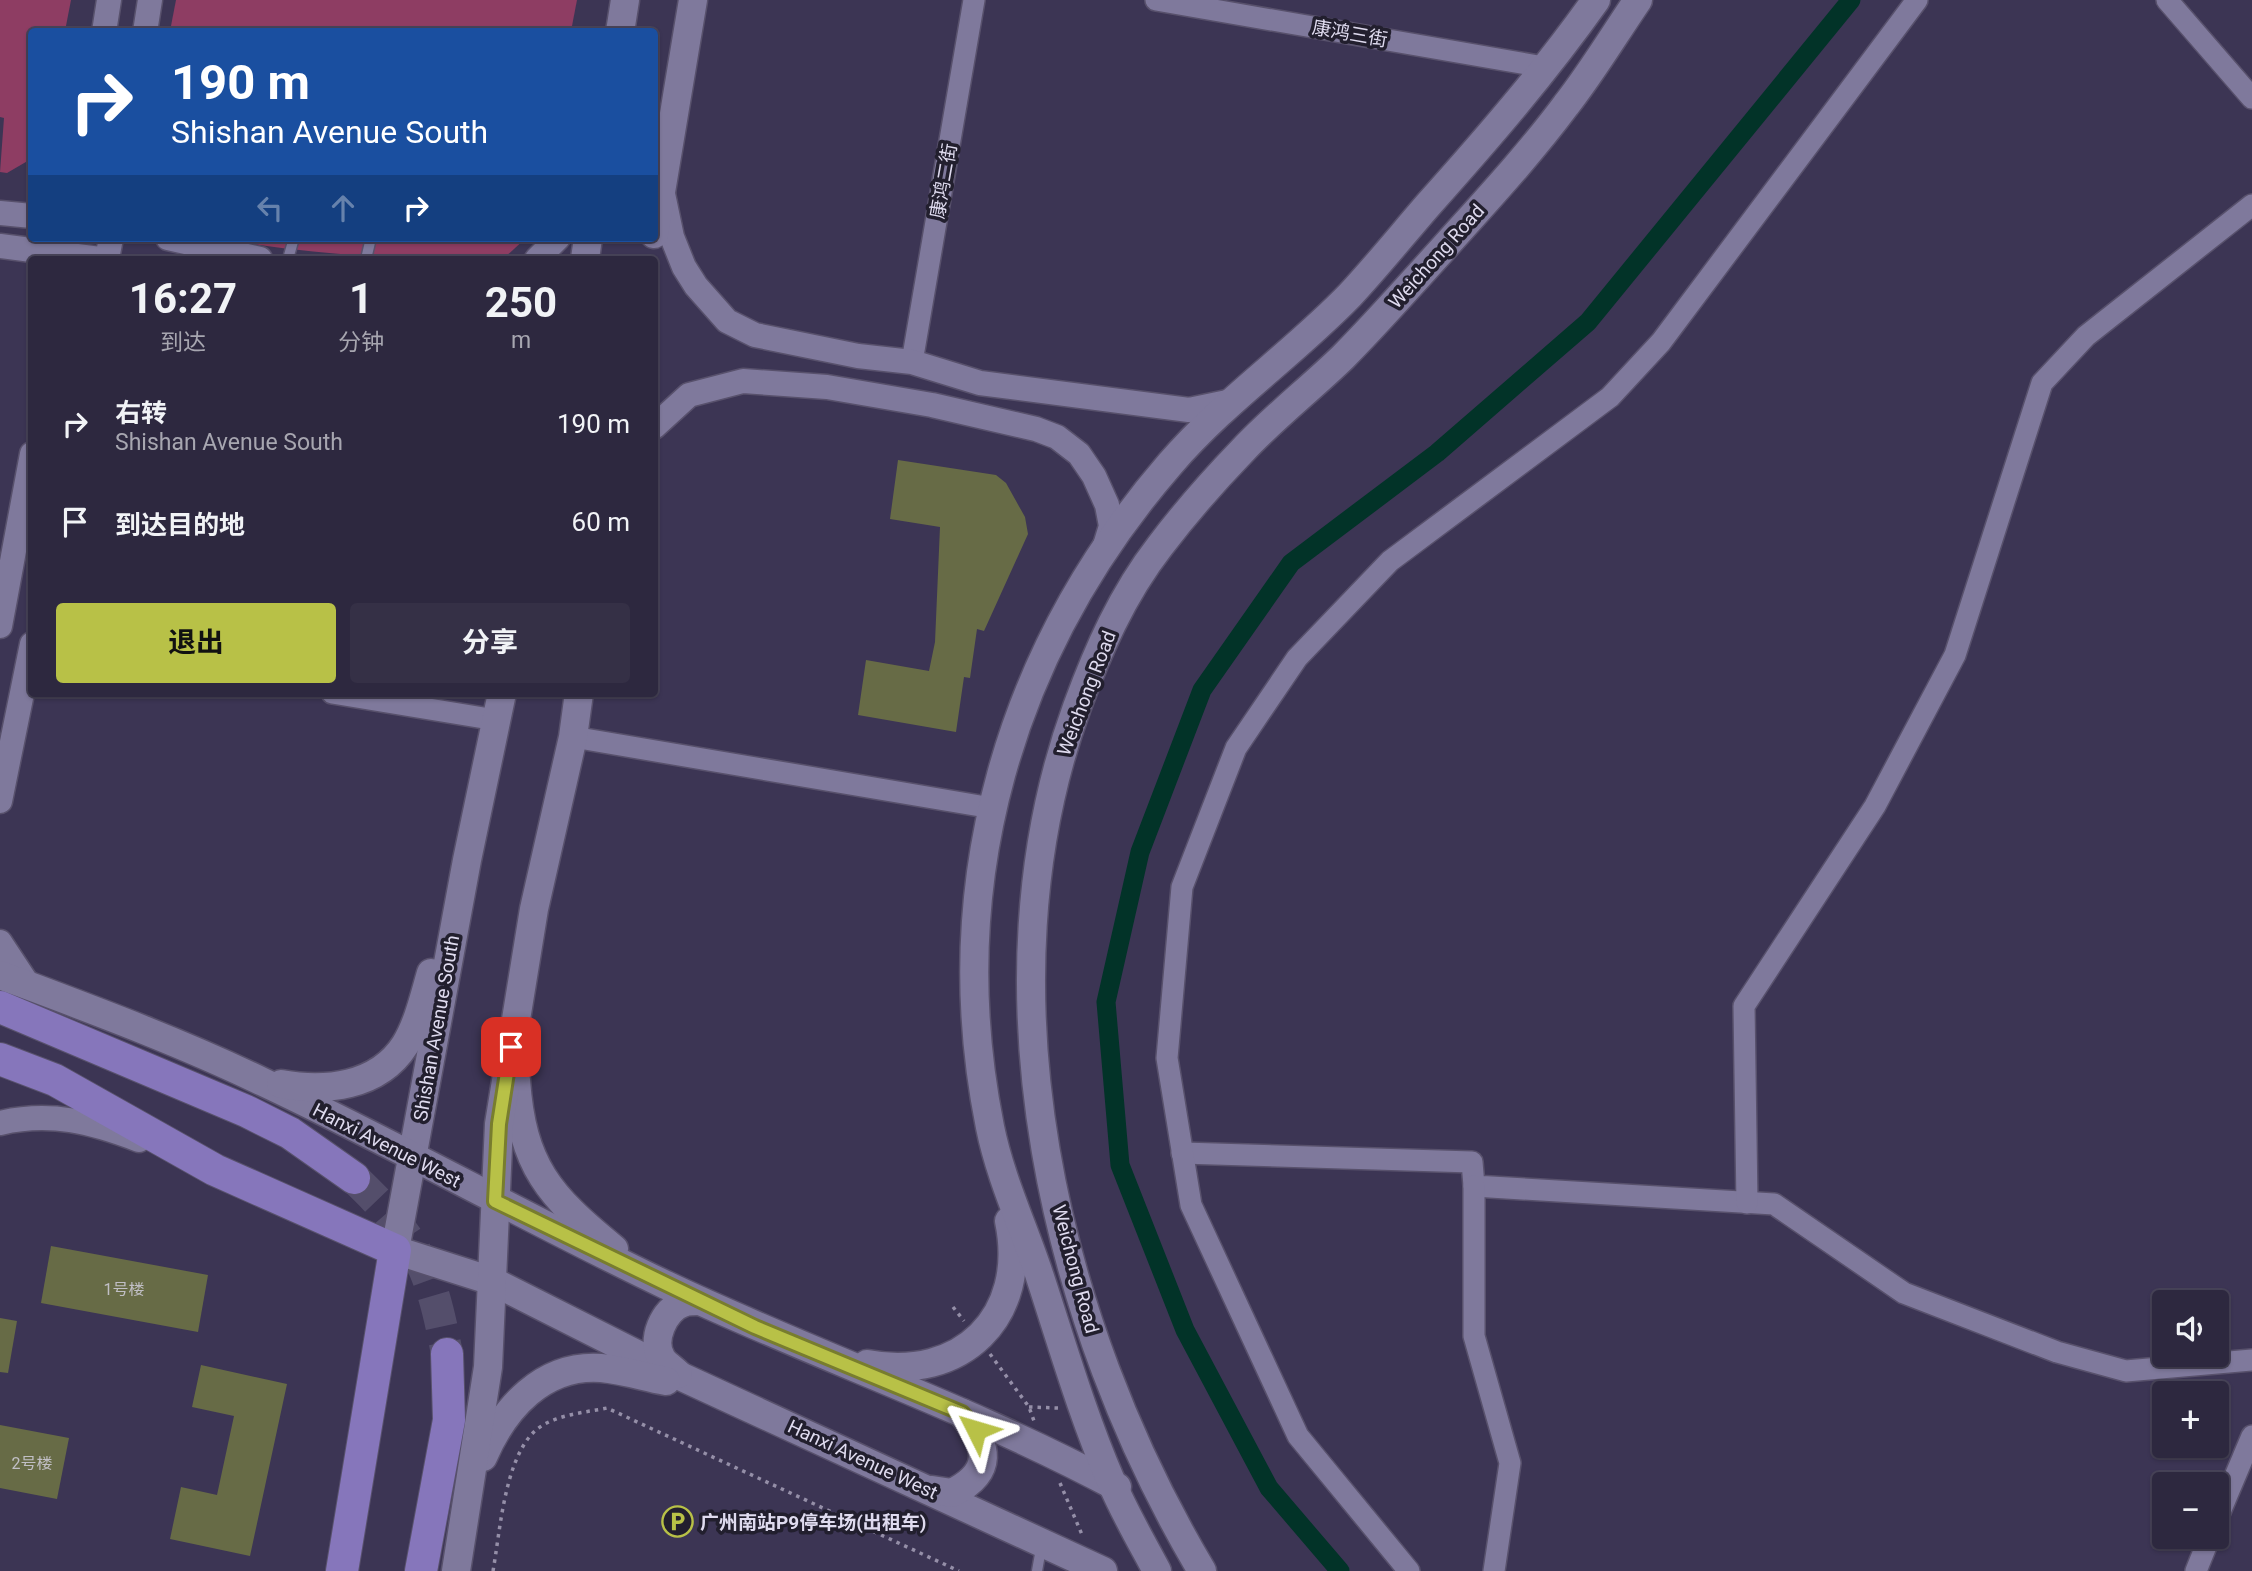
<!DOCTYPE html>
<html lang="zh">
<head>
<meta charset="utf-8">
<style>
	:root { --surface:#2d283f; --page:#353046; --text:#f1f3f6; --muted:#a7a6b0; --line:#484459; --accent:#b8c147 }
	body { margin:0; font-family:Roboto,"Noto Sans SC",sans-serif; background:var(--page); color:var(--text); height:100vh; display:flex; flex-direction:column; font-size:26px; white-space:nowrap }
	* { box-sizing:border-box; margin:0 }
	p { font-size:23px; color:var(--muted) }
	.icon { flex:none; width:38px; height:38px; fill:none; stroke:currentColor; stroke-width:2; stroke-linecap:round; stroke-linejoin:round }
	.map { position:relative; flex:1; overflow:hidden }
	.sheet { position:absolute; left:28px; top:256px; width:630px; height:441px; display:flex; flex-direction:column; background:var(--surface); border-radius:7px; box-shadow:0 2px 5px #0004,0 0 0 2px var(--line) }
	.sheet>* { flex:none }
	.banner { position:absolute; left:28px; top:28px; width:630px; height:214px; border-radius:7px; box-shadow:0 2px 5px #0004,0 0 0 2px var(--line); background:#1a4fa0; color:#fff; overflow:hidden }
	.controls { position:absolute; left:2152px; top:1290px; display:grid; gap:14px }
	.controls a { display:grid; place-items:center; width:77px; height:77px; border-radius:7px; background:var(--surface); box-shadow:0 2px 5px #0004,0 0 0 2px var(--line); font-size:35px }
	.pin { position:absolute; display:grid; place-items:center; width:60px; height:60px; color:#fff; margin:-30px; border-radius:14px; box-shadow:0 4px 10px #0006 }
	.me { position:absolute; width:77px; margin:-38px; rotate:310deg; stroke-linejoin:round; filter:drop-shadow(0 0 5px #0008) }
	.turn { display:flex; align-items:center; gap:24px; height:147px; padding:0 28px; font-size:32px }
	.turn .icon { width:91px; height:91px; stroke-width:2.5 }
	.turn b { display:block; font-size:49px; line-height:60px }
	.lanes { display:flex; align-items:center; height:66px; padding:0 28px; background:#0003; justify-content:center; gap:35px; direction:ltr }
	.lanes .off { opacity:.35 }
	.eta { display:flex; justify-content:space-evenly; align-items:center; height:119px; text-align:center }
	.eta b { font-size:42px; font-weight:700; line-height:49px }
	.action { display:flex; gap:14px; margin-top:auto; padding:14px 28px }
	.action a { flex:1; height:80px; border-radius:7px; background:var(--accent); color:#111; font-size:28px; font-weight:700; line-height:80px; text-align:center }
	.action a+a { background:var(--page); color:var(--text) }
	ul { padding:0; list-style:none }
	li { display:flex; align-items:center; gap:21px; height:98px; padding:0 28px }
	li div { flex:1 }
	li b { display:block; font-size:26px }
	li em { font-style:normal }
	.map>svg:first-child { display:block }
	.green { fill:#8e3d63 }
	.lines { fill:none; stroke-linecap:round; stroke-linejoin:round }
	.canal { stroke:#023328; stroke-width:19 }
	.building { fill:#676b46 }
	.primary-tunnel { stroke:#544e6b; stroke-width:32; stroke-dasharray:32 16; stroke-linecap:butt }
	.service-casing { stroke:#58516c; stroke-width:13 }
	.minor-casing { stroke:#58516c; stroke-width:24 }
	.tertiary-casing { stroke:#58516c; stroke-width:27 }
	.secondary-casing { stroke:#58516c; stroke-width:31 }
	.primary-casing { stroke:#58516c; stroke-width:34 }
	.path { stroke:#958fa8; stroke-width:3.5; stroke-dasharray:3.5 5; stroke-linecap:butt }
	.service { stroke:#7f799c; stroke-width:10 }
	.minor { stroke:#7f799c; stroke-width:21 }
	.tertiary { stroke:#7f799c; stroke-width:24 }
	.secondary { stroke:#7f799c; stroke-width:28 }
	.primary { stroke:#8676bb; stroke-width:32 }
	.route-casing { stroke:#787d2e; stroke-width:18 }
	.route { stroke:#b8c147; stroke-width:12 }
	.labels { text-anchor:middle; stroke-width:7; stroke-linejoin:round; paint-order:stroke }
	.number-label { font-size:16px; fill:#c1bfc5 }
	.street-label { font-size:19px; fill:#dfdbef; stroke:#221f2e }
	.poi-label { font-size:19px; font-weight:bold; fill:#dfdbef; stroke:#221f2e; text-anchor:start }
</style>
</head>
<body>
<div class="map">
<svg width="2252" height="1571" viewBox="0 0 2252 1571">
	<rect width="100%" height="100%" fill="#3c3554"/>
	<g class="green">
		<polygon points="0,0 71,0 65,31 32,32 31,159 7,173 0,172 4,118 0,117"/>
		<polygon points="176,0 577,0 571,31 170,31"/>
		<path d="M218,238H526L503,259C407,259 312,256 218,238Z"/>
	</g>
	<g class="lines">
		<polyline class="canal" points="1340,1571 1269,1488 1185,1330 1120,1165 1106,1002 1140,852 1202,690 1291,563 1437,453 1588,322 1851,0"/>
	</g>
	<g class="building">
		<polygon points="898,460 996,475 1006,483 1025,517 1028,534 984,631 977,629 970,678 964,677 956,732 858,715 866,660 929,671 935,642 940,527 890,519"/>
		<polygon points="51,1246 208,1275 198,1332 41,1303"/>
		<polygon points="0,1318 17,1321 8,1373 0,1372"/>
		<polygon points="201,1365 287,1384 250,1556 170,1539 181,1487 217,1495 234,1416 192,1407"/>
		<polygon points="0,1425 69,1438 57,1499 0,1488"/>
	</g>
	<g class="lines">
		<path class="primary-tunnel" d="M354,1178C417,1238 431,1268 447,1354"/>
		<defs>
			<g id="service">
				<polyline points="288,259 294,238"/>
				<polyline points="366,259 371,238"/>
				<polyline points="1037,1571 1042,1543"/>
			</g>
			<g id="minor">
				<polyline points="1156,0 1544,67"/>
				<polyline points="2167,0 2252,98"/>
				<polyline points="912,362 974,0"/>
				<polyline points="332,693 496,720"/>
				<polyline points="573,737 992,808"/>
				<polyline points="1182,1153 1472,1162 1474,1186 1774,1204 1904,1293 2057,1352 2126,1371 2252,1360"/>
				<polyline points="1474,1186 1474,1336 1510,1463 1494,1571"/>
				<polyline points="1747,1203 1744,1006 1875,806 1955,655 2042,383 2086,336 2252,205"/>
				<polyline points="2217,1519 2252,1436"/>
				<polyline points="1409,1571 1298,1436 1191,1205 1167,1058 1182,887 1236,748 1297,658 1390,561 1610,397 1661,342 1917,0"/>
				<polyline points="2196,1571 2210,1536"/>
			</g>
			<g id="tertiary">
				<polyline points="104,32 109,0"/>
				<polyline points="145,32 150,0"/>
				<polyline points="663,194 672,237 684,267 696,286 727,321 755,335 858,356 912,362 980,383 1189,410 1232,401"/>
				<polyline points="0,213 32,216"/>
				<polyline points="168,238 260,259"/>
				<polyline points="0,246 100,259"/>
				<polyline points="107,259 111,238"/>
				<polyline points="537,259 558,238"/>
				<polyline points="654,427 689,395 743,381 827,387 932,405 1036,429 1057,437 1079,454 1094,476 1107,505 1111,526 1104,549"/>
				<polyline points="0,626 32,454"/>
				<polyline points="0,801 32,644"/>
				<polyline points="0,942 29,986"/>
				<path d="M0,1123C50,1111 92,1122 139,1140"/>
			</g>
			<g id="secondary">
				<polyline points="620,32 625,0"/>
				<polyline points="654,234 693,0"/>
				<polyline points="585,259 588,238"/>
				<polyline points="502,693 467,860 395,1250 492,1281 680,1376 1103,1571"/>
				<path d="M0,975C88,1008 178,1041 263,1082C399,1146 530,1220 666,1285C815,1356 972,1409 1117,1487"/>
				<path d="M516,1080C522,1166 549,1196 614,1249"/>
				<path d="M281,1084C325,1092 378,1087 405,1045C418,1024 424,997 431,973"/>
				<path d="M867,1364C961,1382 1029,1317 1009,1221"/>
				<path d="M678,1374C673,1369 665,1364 662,1359C650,1341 664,1309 683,1303C687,1301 694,1301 699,1301"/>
				<path d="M483,1457C504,1408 543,1364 601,1368C624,1370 644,1377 666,1381"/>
				<path d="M932,1490L952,1493C994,1472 989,1446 962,1413"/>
				<polyline points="456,1571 488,1367 499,1124 534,909 573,737 579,693"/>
				<path d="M1157,1571C1141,1541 1124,1512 1111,1481C1082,1414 1062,1344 1039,1274C1023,1226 1000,1177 990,1127C941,884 1009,650 1170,464C1224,401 1293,354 1350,295C1377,266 1402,235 1428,205C1487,139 1545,72 1596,0"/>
				<path d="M1202,1571C1054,1322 975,987 1077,707C1098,650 1122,595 1160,546C1185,513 1214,480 1243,450C1274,417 1310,389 1343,357C1377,323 1409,286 1442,250C1484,203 1528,156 1566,105C1592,72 1614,35 1638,0"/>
			</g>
			<g id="primary">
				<polyline points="0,1007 246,1111 290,1133 354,1178"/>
				<polyline points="0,1059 55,1080 215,1170 395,1250 342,1571"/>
				<polyline points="421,1571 449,1420 447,1354"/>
			</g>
		</defs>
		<use href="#service" class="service-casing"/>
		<use href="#minor" class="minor-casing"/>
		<use href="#tertiary" class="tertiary-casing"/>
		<use href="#secondary" class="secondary-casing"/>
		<use href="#primary" class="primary-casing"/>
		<g class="path">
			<polyline points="953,1307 964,1321"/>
			<polyline points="990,1354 1029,1407 1034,1421"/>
			<polyline points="1029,1407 1058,1408"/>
			<polyline points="1060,1483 1083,1537"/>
			<path d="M493,1571C500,1532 504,1466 531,1435C548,1415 583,1413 607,1408L959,1571"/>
		</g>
		<use href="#service" class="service"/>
		<use href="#minor" class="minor"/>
		<use href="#tertiary" class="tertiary"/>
		<use href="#secondary" class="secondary"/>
		<use href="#primary" class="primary"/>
	</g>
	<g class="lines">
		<defs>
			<polyline id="route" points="511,1047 499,1124 495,1201 755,1327 962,1413 976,1430"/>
		</defs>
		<use href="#route" class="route-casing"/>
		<use href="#route" class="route"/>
	</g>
	<defs>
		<symbol id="parking-ring" viewBox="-11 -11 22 22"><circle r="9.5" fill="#221f2e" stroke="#b8c147" stroke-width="1.5"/><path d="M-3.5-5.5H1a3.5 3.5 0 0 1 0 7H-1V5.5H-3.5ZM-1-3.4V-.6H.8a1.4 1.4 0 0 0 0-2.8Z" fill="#b8c147"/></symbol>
	</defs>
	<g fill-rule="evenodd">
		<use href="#parking-ring" x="660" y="1504" width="35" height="35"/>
	</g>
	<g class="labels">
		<g class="number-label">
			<text x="124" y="1295">1号楼</text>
			<text x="32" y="1469">2号楼</text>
		</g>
		<g class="street-label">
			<text transform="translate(1350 33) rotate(10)" y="7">康鸿三街</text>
			<text transform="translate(943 181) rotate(-80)" y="7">康鸿二街</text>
			<text transform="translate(1436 256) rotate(-48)" y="7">Weichong Road</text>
			<text transform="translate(1086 693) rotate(-69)" y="7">Weichong Road</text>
			<text transform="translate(436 1028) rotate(-80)" y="7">Shishan Avenue South</text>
			<text transform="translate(387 1145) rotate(27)" y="7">Hanxi Avenue West</text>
			<text transform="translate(1076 1269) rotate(75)" y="7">Weichong Road</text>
			<text transform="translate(863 1459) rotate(25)" y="7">Hanxi Avenue West</text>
		</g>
		<g class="poi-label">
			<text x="700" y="1529">广州南站P9停车场(出租车)</text>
		</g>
	</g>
</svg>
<div class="controls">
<a><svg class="icon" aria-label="sound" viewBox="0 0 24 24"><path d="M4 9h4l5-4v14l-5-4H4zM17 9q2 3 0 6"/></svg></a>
<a>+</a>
<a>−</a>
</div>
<div class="pin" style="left:511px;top:1047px;background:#d93025"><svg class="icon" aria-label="arrive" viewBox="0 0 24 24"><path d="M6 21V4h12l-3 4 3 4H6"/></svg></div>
<svg class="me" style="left:976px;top:1430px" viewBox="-20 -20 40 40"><path d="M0-17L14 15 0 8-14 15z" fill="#b8c147" stroke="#fff" stroke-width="4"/></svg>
<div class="banner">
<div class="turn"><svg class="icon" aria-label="right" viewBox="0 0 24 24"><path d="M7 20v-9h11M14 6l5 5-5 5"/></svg><div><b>190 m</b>Shishan Avenue South</div></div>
<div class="lanes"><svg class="icon off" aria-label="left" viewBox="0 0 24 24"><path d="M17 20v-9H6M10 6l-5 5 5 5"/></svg><svg class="icon off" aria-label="ahead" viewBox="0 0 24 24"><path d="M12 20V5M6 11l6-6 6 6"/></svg><svg class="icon" aria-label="right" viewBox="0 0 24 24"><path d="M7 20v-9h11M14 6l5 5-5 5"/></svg></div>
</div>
<section class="sheet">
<div class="eta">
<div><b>16:27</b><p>到达</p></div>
<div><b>1</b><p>分钟</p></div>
<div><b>250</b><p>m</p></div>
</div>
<ul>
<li><svg class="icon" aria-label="right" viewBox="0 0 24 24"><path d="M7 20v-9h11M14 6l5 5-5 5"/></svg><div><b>右转</b><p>Shishan Avenue South</p></div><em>190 m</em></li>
<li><svg class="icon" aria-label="arrive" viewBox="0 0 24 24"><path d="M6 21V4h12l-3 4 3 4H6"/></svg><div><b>到达目的地</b></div><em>60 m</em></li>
</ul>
<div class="action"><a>退出</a><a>分享</a></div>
</section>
</div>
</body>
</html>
